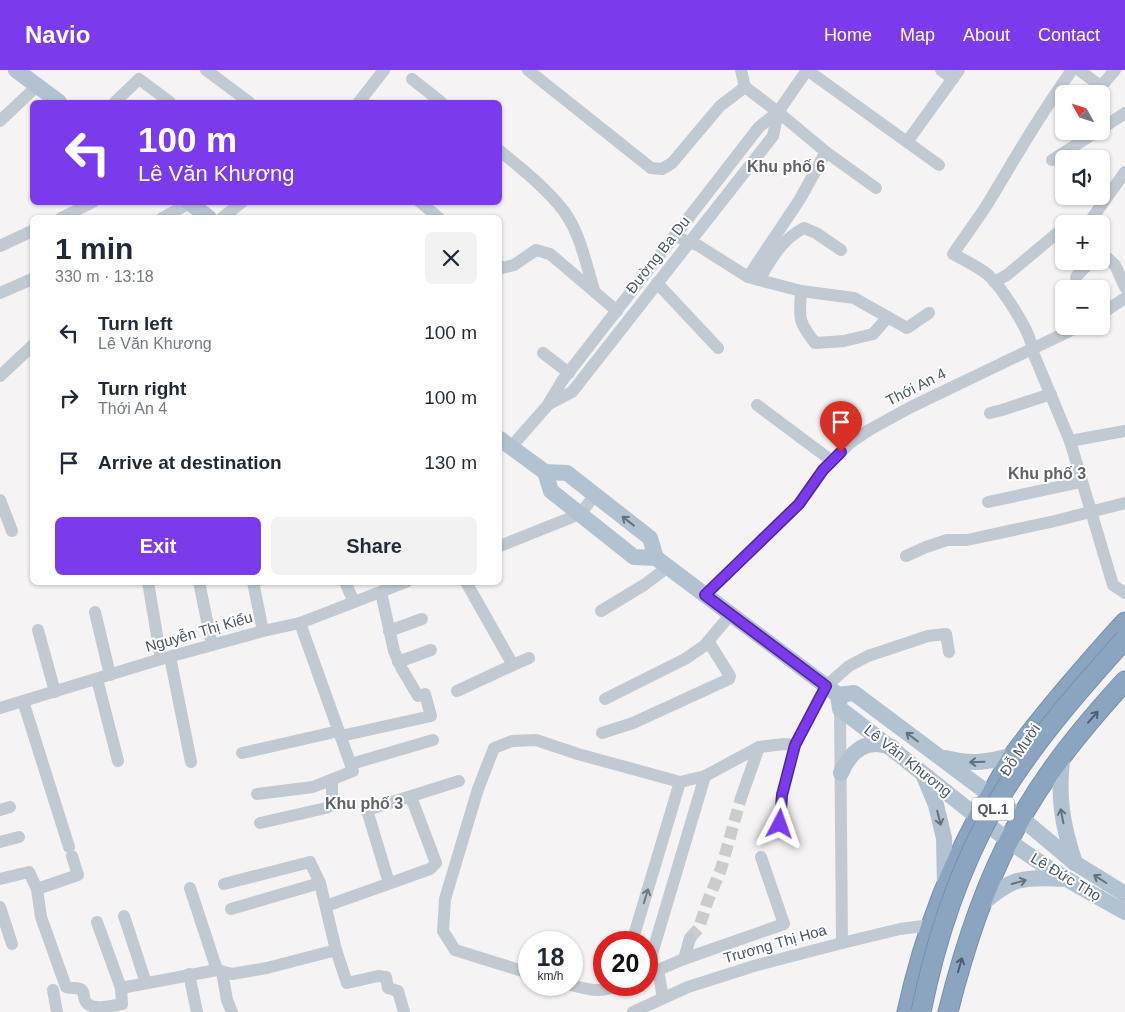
<!DOCTYPE html>
<html lang="en">
<head>
<meta charset="utf-8">
<style>
	:root { --surface:#fff; --page:#f2f2f3; --text:#1f2937; --muted:#747a83; --accent:#7c3aed }
	body { margin:0; font-family:Helvetica,sans-serif; background:var(--page); color:var(--text); height:100vh; display:flex; flex-direction:column; font-size:19px; white-space:nowrap }
	* { box-sizing:border-box; margin:0 }
	p { font-size:16px; color:var(--muted) }
	.icon { flex:none; width:28px; height:28px; fill:none; stroke:currentColor; stroke-width:2; stroke-linecap:round; stroke-linejoin:round }
	.map { position:relative; flex:1; overflow:hidden }
	.sheet { position:absolute; left:30px; top:145px; width:472px; height:370px; display:flex; flex-direction:column; background:var(--surface); border-radius:8px; box-shadow:0 1px 4px #0004 }
	.sheet>* { flex:none }
	.hud { position:absolute; left:30px; top:30px; width:472px; height:105px; border-radius:8px; box-shadow:0 1px 4px #0004; background:#7c3aed; color:#fff; overflow:hidden }
	.needle { width:32px; rotate:310deg }
	.fabs { position:absolute; left:1055px; top:15px; display:grid; gap:10px }
	.fabs a { display:grid; place-items:center; width:55px; height:55px; border-radius:8px; background:var(--surface); box-shadow:0 1px 4px #0004; font-size:25px }
	.speed { position:absolute; left:518px; top:861px; display:flex; gap:10px; font-size:25px; font-weight:700; text-align:center }
	.speed>* { display:grid; place-content:center; width:65px; height:65px; border-radius:50%; background:var(--surface); box-shadow:0 1px 4px #0004; line-height:1 }
	.speed small { font-size:12px; font-weight:400 }
	.speed .limit { border:8px solid #d22; background:#fff; color:#111 }
	.pin { position:absolute; display:grid; place-items:center; width:42px; height:42px; color:#fff; margin:-51px -21px; border-radius:50% 50% 50% 0; rotate:-45deg; box-shadow:0 0 5px #0007 }
	.pin .icon { rotate:45deg }
	.me { position:absolute; width:55px; margin:-28px; rotate:4deg; stroke-linejoin:round; filter:drop-shadow(0 0 4px #0008) }
	.turn { display:flex; align-items:center; gap:18px; height:105px; padding:0 25px; font-size:22px }
	.turn .icon { width:65px; height:65px; stroke-width:2.5 }
	.turn b { display:block; font-size:35px; line-height:42px }
	.round { display:grid; place-items:center; flex:none; width:52px; height:52px; border-radius:8px; background:var(--page) }
	.overview { display:flex; align-items:center; justify-content:space-between; height:85px; padding:0 25px }
	h1 { font-size:30px; font-weight:700; line-height:38px }
	.button { display:flex; gap:10px; margin-top:auto; padding:10px 25px }
	.button a { flex:1; height:58px; border-radius:8px; background:var(--accent); color:#fff; font-size:20px; font-weight:700; line-height:58px; text-align:center }
	.button a+a { background:var(--page); color:var(--text) }
	ul { padding:0; list-style:none }
	li { display:flex; align-items:center; gap:15px; height:65px; padding:0 25px }
	li div { flex:1 }
	li b { display:block; font-size:19px }
	li em { font-style:normal }
	header { display:flex; align-items:center; gap:30px; box-sizing:border-box; height:70px; padding:0 25px; background:var(--accent); color:#fff }
	header strong { font-size:24px }
	nav { display:flex; gap:28px; margin-inline-start:auto; font-size:18px }
	.map>svg:first-child { display:block }
	.lines { fill:none; stroke-linecap:round; stroke-linejoin:round }
	.minor-tunnel { stroke:#caccce; stroke-width:12; stroke-dasharray:12 6; stroke-linecap:butt }
	.highway-casing { stroke:#7690ad; stroke-width:21 }
	.minor { stroke:#c1cad2; stroke-width:12 }
	.major { stroke:#b3c2d1; stroke-width:16 }
	.highway { stroke:#8ba5c1; stroke-width:19 }
	.highway-bridge-casing { stroke:#7690ad; stroke-width:21; stroke-linecap:butt }
	.highway-bridge { stroke:#8ba5c1; stroke-width:19 }
	.oneway { stroke:#64717d }
	.oneway2 { stroke:#505e6b }
	.oneway3 { stroke:#6e7983 }
	.route-casing { stroke:#51269a; stroke-width:12 }
	.route { stroke:#7c3aed; stroke-width:9 }
	.labels { text-anchor:middle; stroke-width:4; stroke-linejoin:round; paint-order:stroke }
	.shield { fill:#fff; stroke:#808990; stroke-width:1 }
	.shield-label { font-size:14px; font-weight:bold; fill:#4a5661 }
	.street-label { font-size:15px; fill:#4a5661; stroke:#fff }
	.neighbourhood-label { font-size:16px; font-weight:bold; fill:#5f6368; stroke:#fff }
</style>
</head>
<body>
<header>
<strong>Navio</strong>
<nav><a>Home</a><a>Map</a><a>About</a><a>Contact</a></nav>
</header>
<div class="map">
<svg width="1125" height="942" viewBox="0 0 1125 942">
	<rect width="100%" height="100%" fill="#f5f3f3"/>
	<g class="lines">
		<polyline class="minor-tunnel" points="690,868 699,858 707,833 721,799 741,728"/>
		<defs>
			<g id="highway">
				<path d="M907,942C924,864 953,788 994,719C1001,707 1007,695 1015,683C1049,637 1087,594 1125,552"/>
				<path d="M948,942C964,878 984,815 1016,757C1045,703 1084,656 1125,611"/>
			</g>
		</defs>
		<use href="#highway" class="highway-casing"/>
		<g class="minor">
			<polyline points="206,0 249,32"/>
			<polyline points="528,0 651,98 662,99 672,93 720,36 745,17 778,42 826,82 800,129 748,207"/>
			<polyline points="741,0 745,17"/>
			<polyline points="941,0 953,9"/>
			<path d="M1072,0C1042,42 1016,86 990,130C979,148 965,166 953,184C964,190 977,196 987,204C1000,215 1033,264 1032,280L1070,371L1113,515L1125,523"/>
			<polyline points="1079,0 1099,15 1104,13 1115,0"/>
			<polyline points="412,9 441,32"/>
			<polyline points="115,32 139,9 170,32"/>
			<polyline points="359,32 384,0"/>
			<polyline points="0,51 37,16"/>
			<polyline points="1101,59 1125,43"/>
			<polyline points="907,72 959,0"/>
			<path d="M500,81C521,98 547,119 563,140C580,162 586,194 594,220"/>
			<polyline points="826,82 876,118"/>
			<polyline points="1052,90 1098,61"/>
			<polyline points="420,132 439,148"/>
			<polyline points="61,148 93,132"/>
			<polyline points="162,148 190,133"/>
			<polyline points="222,148 242,132"/>
			<polyline points="1088,154 1125,102"/>
			<polyline points="682,169 699,176 748,207 801,221 854,228 907,258 929,243"/>
			<polyline points="0,176 32,161"/>
			<polyline points="1101,182 1115,195 1125,217"/>
			<polyline points="500,196 502,198 514,195 536,180 550,184 617,241"/>
			<polyline points="1076,207 1091,191"/>
			<path d="M759,210C771,189 782,169 804,158L816,163L841,180"/>
			<polyline points="994,212 1007,205 1056,164"/>
			<polyline points="657,213 718,278"/>
			<path d="M801,221C799,249 798,251 815,273L844,271L873,264L888,247"/>
			<polyline points="0,223 32,209"/>
			<polyline points="1101,244 1125,228"/>
			<polyline points="543,283 569,303"/>
			<polyline points="0,306 32,276"/>
			<polyline points="549,334 572,322 773,66 778,42"/>
			<polyline points="757,335 832,391"/>
			<polyline points="990,343 1002,340 1051,324"/>
			<polyline points="1070,371 1125,361"/>
			<polyline points="511,377 547,336 562,311 759,57 778,42 807,0 939,95"/>
			<polyline points="0,430 12,461"/>
			<polyline points="988,432 1081,412"/>
			<polyline points="500,476 580,444 595,425"/>
			<polyline points="906,486 926,477 947,470 967,470 1055,451 1125,433"/>
			<polyline points="148,512 161,589"/>
			<polyline points="199,512 212,575"/>
			<polyline points="253,512 263,561"/>
			<polyline points="345,512 354,532"/>
			<polyline points="705,525 799,434 823,400 850,373 869,360 911,337 1080,256"/>
			<polyline points="601,541 644,515 668,497"/>
			<polyline points="95,542 110,605"/>
			<polyline points="38,560 55,622"/>
			<polyline points="389,561 422,549"/>
			<polyline points="170,587 191,692"/>
			<polyline points="398,592 431,580"/>
			<polyline points="513,595 529,588"/>
			<polyline points="97,609 118,691"/>
			<polyline points="457,621 513,595 466,512"/>
			<polyline points="605,629 685,589 704,576 731,544"/>
			<polyline points="23,631 69,777"/>
			<polyline points="0,638 161,589 263,561 300,553 406,512"/>
			<polyline points="840,639 842,873"/>
			<polyline points="602,663 633,653 729,609 730,606 708,571"/>
			<polyline points="341,666 431,646 425,624 418,626 402,599 394,581 381,522"/>
			<polyline points="242,683 339,661"/>
			<polyline points="351,694 433,670"/>
			<polyline points="257,724 313,717 353,701 300,553"/>
			<polyline points="741,728 759,677"/>
			<polyline points="0,740 10,737"/>
			<polyline points="260,753 326,738 332,735 332,710"/>
			<polyline points="779,754 782,725 795,675 826,616 849,596 868,586 928,566 946,564 949,582"/>
			<polyline points="0,772 19,767"/>
			<polyline points="0,809 29,802 37,819 78,805 72,786"/>
			<polyline points="389,813 367,740 459,711"/>
			<polyline points="224,814 310,792 320,813 336,880 347,913 378,906 386,907 388,918 398,921 404,942"/>
			<polyline points="190,818 217,900"/>
			<path d="M37,819L41,847L66,917C70,919 79,917 82,920C85,923 83,929 86,932C92,941 112,936 122,934L121,918"/>
			<polyline points="326,836 430,799 436,793 411,727"/>
			<polyline points="0,837 12,874"/>
			<polyline points="231,839 320,813"/>
			<polyline points="124,846 146,913"/>
			<polyline points="97,852 121,918 217,900 232,904 267,898 336,880"/>
			<polyline points="632,872 680,712"/>
			<polyline points="684,889 690,868"/>
			<polyline points="658,900 663,928"/>
			<polyline points="222,902 227,930 232,942"/>
			<polyline points="529,903 455,880 443,861 445,829 478,719 494,678 512,671 536,670 578,684 680,712 705,706 759,677 784,674 795,675"/>
			<polyline points="189,904 197,942"/>
			<polyline points="646,904 705,706"/>
			<polyline points="646,905 684,889 784,854 761,787"/>
			<path d="M571,915C588,919 601,924 617,915"/>
			<polyline points="53,920 57,942"/>
			<polyline points="633,942 688,917 754,896 842,873 900,859 931,855"/>
		</g>
		<g class="major">
			<polyline points="16,0 59,32"/>
			<polyline points="189,132 209,148"/>
			<polyline points="500,369 545,402 567,403 650,468 656,488"/>
			<path d="M545,402L551,421L634,487L656,488L826,616L838,625L840,639C897,681 951,728 1008,770C1045,798 1085,820 1125,842"/>
			<polyline points="838,625 854,623 1021,748 1075,793 1125,824"/>
			<path d="M1063,684C1057,724 1062,755 1075,793"/>
			<path d="M945,688C972,695 988,692 1014,685"/>
			<path d="M841,703C847,689 858,674 876,674C881,674 887,676 892,677"/>
			<polyline points="923,704 936,735 944,768 945,816"/>
			<path d="M981,834C992,826 1004,815 1017,811C1032,807 1049,808 1064,809"/>
		</g>
		<use href="#highway" class="highway"/>
		<defs>
			<path id="highway-bridge" d="M921,942C935,872 958,802 993,739C1029,677 1077,622 1125,569"/>
		</defs>
		<use href="#highway-bridge" class="highway-bridge-casing"/>
		<use href="#highway-bridge" class="highway-bridge"/>
	</g>
	<defs><path id="oneway-shaft" d="M-6 0H5M1.5-3L5.5 0L1.5 3" fill="none" stroke-width="1.6" stroke-linecap="round" stroke-linejoin="round" transform="scale(1.25)"/></defs>
	<g class="oneway">
		<use href="#oneway-shaft" transform="translate(628 451) rotate(-142)"/>
		<use href="#oneway-shaft" transform="translate(912 667) rotate(-143)"/>
		<use href="#oneway-shaft" transform="translate(977 692) rotate(178)"/>
		<use href="#oneway-shaft" transform="translate(1062 746) rotate(-101)"/>
		<use href="#oneway-shaft" transform="translate(939 748) rotate(76)"/>
		<use href="#oneway-shaft" transform="translate(1100 809) rotate(-148)"/>
		<use href="#oneway-shaft" transform="translate(1019 812) rotate(-15)"/>
	</g>
	<g class="oneway2">
		<use href="#oneway-shaft" transform="translate(1093 647) rotate(-49)"/>
		<use href="#oneway-shaft" transform="translate(960 895) rotate(-74)"/>
	</g>
	<use class="oneway3" href="#oneway-shaft" transform="translate(646 826) rotate(-73)"/>
	<g class="lines">
		<defs>
			<polyline id="route" points="780,754 782,725 795,675 826,616 705,525 799,434 823,400 841,382"/>
		</defs>
		<use href="#route" class="route-casing"/>
		<use href="#route" class="route"/>
	</g>
	<g class="labels">
		<rect class="shield" x="972" y="727.5" width="42" height="23" rx="4"/>
		<g class="shield-label">
			<text x="993" y="744">QL.1</text>
		</g>
		<g class="street-label">
			<text transform="translate(658 185) rotate(-52)" y="5">Đường Ba Du</text>
			<text transform="translate(916 317) rotate(-27)" y="5">Thới An 4</text>
			<text transform="translate(199 562) rotate(-16)" y="5">Nguyễn Thị Kiểu</text>
			<text transform="translate(1020 680) rotate(-56)" y="5">Đỗ Mười</text>
			<text transform="translate(908 691) rotate(38)" y="5">Lê Văn Khương</text>
			<text transform="translate(1066 807) rotate(31)" y="5">Lê Đức Thọ</text>
			<text transform="translate(775 874) rotate(-16)" y="5">Trương Thị Hoa</text>
		</g>
		<g class="neighbourhood-label">
			<text x="786" y="102">Khu phố 6</text>
			<text x="1047" y="409">Khu phố 3</text>
			<text x="364" y="739">Khu phố 3</text>
		</g>
	</g>
</svg>
<div class="fabs">
<a><svg class="needle" viewBox="-14 -14 28 28"><path d="M0-13l5 13h-10z" fill="#e53935"/><path d="M0 13l5-13h-10z" fill="#747a83"/></svg></a>
<a><svg class="icon" aria-label="sound" viewBox="0 0 24 24"><path d="M4 9h4l5-4v14l-5-4H4zM17 9q2 3 0 6"/></svg></a>
<a>+</a>
<a>−</a>
</div>
<div class="speed"><div>18<small>km/h</small></div><div class="limit">20</div></div>
<div class="pin" style="left:841px;top:382px;background:#d93025"><svg class="icon" aria-label="arrive" viewBox="0 0 24 24"><path d="M6 21V4h12l-3 4 3 4H6"/></svg></div>
<svg class="me" style="left:780px;top:754px" viewBox="-20 -20 40 40"><path d="M0-17L14 15 0 8-14 15z" fill="#7c3aed" stroke="#fff" stroke-width="4"/></svg>
<div class="hud">
<div class="turn"><svg class="icon" aria-label="left" viewBox="0 0 24 24"><path d="M17 20v-9H6M10 6l-5 5 5 5"/></svg><div><b>100 m</b>Lê Văn Khương</div></div>
</div>
<section class="sheet">
<div class="overview"><div><h1>1 min</h1><p>330 m · 13:18</p></div><a class="round"><svg class="icon" aria-label="close" viewBox="0 0 24 24"><path d="M6 6l12 12M18 6L6 18"/></svg></a></div>
<ul>
<li><svg class="icon" aria-label="left" viewBox="0 0 24 24"><path d="M17 20v-9H6M10 6l-5 5 5 5"/></svg><div><b>Turn left</b><p>Lê Văn Khương</p></div><em>100 m</em></li>
<li><svg class="icon" aria-label="right" viewBox="0 0 24 24"><path d="M7 20v-9h11M14 6l5 5-5 5"/></svg><div><b>Turn right</b><p>Thới An 4</p></div><em>100 m</em></li>
<li><svg class="icon" aria-label="arrive" viewBox="0 0 24 24"><path d="M6 21V4h12l-3 4 3 4H6"/></svg><div><b>Arrive at destination</b></div><em>130 m</em></li>
</ul>
<div class="button"><a>Exit</a><a>Share</a></div>
</section>
</div>
</body>
</html>
